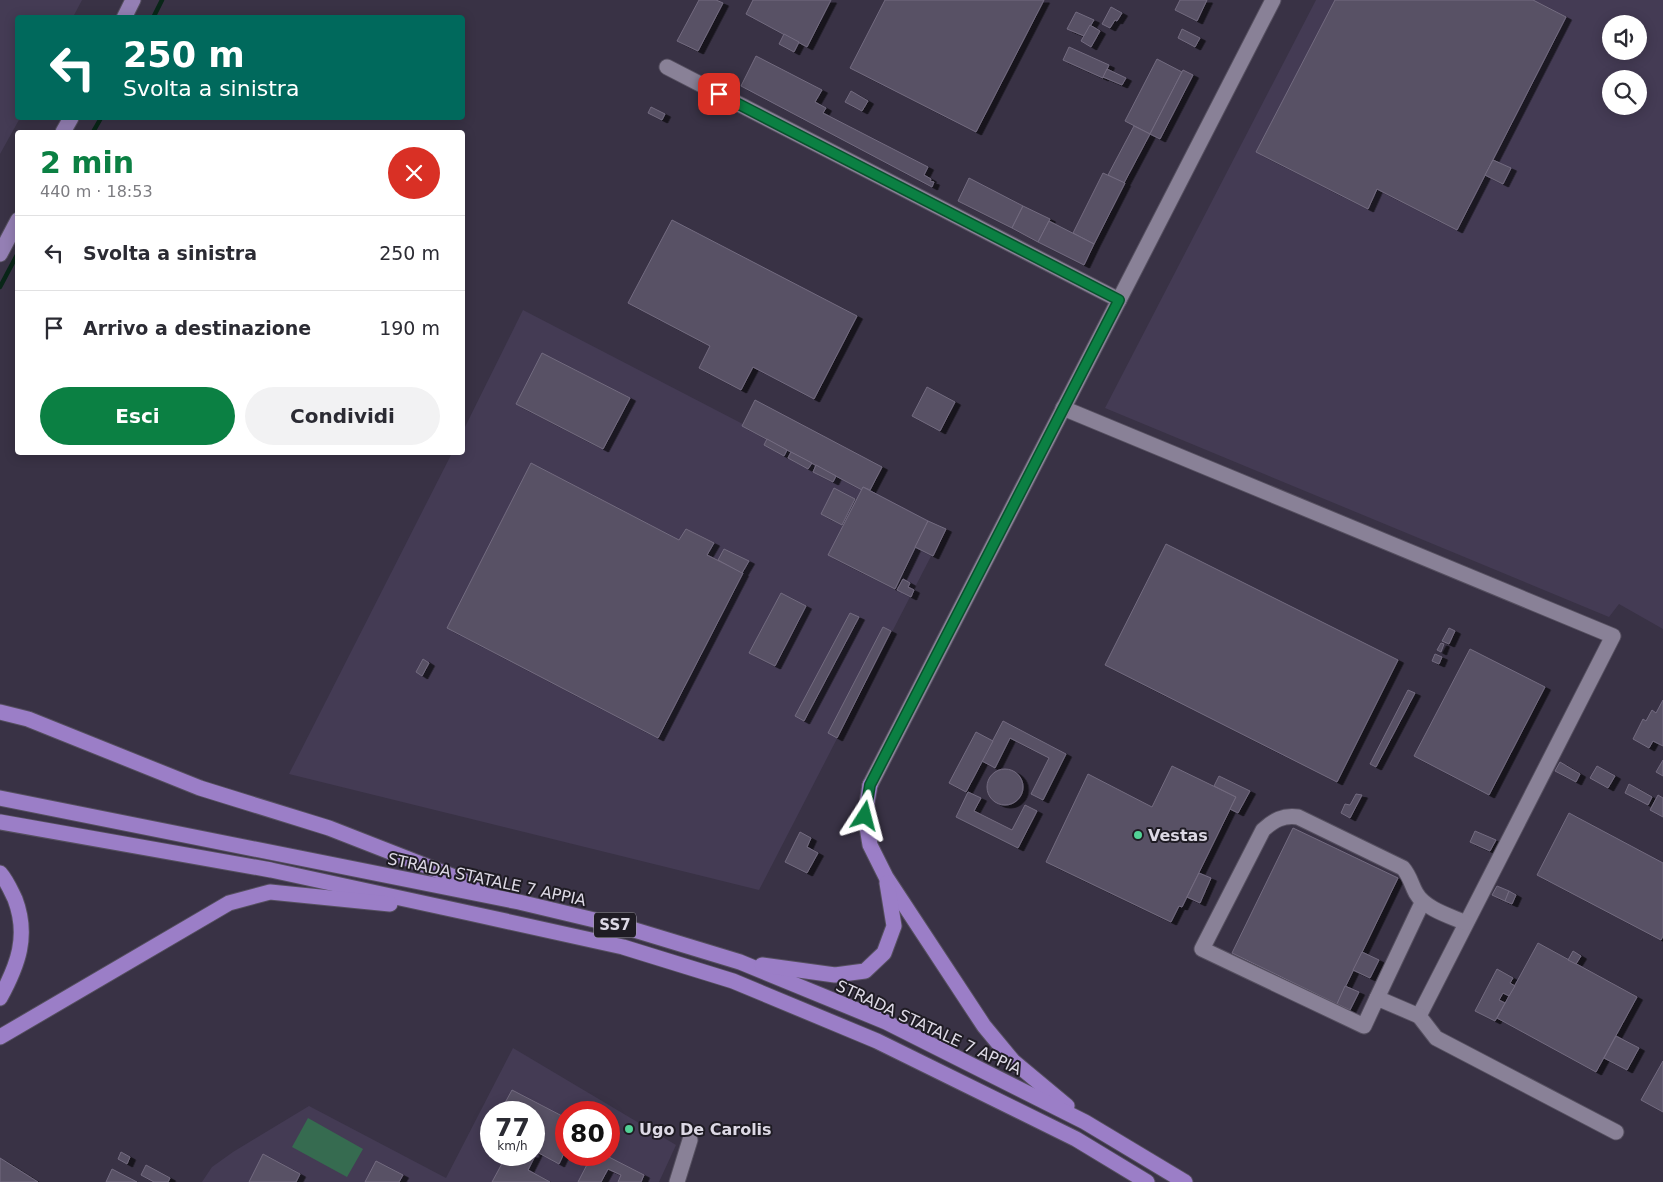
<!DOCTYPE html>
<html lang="it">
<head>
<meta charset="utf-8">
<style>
	:root { --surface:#fff; --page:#f2f2f3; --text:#2b2b33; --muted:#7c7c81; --line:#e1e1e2; --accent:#0b8043 }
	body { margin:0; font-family:"DejaVu Sans",sans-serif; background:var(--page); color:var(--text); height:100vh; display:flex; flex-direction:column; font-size:19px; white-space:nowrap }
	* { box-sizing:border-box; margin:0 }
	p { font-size:16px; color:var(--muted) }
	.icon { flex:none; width:28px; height:28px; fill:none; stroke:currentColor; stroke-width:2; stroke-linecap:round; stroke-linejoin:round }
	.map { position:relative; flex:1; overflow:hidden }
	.panel { position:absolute; left:15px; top:130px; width:450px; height:325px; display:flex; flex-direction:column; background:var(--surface); border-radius:5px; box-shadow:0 2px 12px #0003 }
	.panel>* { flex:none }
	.guide { position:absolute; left:15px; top:15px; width:450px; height:105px; border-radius:5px; box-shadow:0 2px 12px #0003; background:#00695c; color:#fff; overflow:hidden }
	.controls { position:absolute; left:1602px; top:15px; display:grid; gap:10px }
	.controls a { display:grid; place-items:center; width:45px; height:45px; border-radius:50%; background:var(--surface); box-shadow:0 2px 12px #0003; font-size:25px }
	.speed { position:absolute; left:480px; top:1101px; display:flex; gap:10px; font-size:25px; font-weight:700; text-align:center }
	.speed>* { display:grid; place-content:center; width:65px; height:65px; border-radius:50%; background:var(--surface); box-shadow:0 2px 12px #0003; line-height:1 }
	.speed small { font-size:12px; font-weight:400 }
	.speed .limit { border:8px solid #d22; background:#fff; color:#111 }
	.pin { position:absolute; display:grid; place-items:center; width:42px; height:42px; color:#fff; margin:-21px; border-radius:10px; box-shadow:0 2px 8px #0006 }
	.me { position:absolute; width:55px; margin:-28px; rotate:9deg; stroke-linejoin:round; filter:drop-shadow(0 0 4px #0008) }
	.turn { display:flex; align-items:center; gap:18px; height:105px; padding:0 25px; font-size:22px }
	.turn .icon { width:65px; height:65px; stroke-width:2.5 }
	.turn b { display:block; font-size:35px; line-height:42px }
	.round { display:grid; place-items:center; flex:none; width:52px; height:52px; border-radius:26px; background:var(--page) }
	.overview { display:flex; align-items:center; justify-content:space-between; height:85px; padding:0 25px }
	h1 { font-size:30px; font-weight:700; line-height:38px; color:var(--accent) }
	.primary-button { display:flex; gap:10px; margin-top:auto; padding:10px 25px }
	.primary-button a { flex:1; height:58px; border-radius:30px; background:var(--accent); color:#fff; font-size:20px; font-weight:700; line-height:58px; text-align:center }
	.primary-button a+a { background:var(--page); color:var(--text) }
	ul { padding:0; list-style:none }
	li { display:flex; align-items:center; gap:15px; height:75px; padding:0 25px; border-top:1px solid var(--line) }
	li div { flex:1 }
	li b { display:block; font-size:19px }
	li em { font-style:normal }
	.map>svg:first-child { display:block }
	.built { fill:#443b54; fill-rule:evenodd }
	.green { fill:#366b50 }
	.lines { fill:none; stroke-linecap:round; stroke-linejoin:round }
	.stream { stroke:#092618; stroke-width:4.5 }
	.building { fill:#585165; stroke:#736b80; filter:url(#shadow) }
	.minor-casing { stroke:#554f5f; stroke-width:17 }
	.major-casing { stroke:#554f5f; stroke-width:17 }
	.highway-casing { stroke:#554f5f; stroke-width:17 }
	.minor { stroke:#898197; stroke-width:15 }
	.major { stroke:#947fb4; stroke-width:15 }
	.highway { stroke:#9b7ec7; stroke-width:15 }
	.route-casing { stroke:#07532c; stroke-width:12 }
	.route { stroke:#0b8043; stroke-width:9 }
	.poi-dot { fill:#52d397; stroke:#1f1c24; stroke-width:2 }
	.labels { text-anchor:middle; stroke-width:4; stroke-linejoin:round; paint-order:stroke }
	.shield { fill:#1f1c24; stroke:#a4a0ab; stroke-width:1 }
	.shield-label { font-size:15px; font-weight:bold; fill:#ddd9e5 }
	.poi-label { font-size:16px; font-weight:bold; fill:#ddd9e5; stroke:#1f1c24; text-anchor:start }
	.street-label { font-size:16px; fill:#ddd9e5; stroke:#1f1c24 }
</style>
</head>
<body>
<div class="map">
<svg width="1663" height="1182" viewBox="0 0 1663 1182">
	<defs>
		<filter id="shadow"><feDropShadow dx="5.5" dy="3" stdDeviation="0" flood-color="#0009"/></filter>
	</defs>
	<rect width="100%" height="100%" fill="#393245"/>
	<g class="built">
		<polygon points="0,0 82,0 73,17 18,18 18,118 20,118 0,154"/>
		<path d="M1316,0H1663V629L1619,604L1609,617L1105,408ZM1611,24H1639V51H1611ZM1611,79H1639V106H1611Z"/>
		<polygon points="523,310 945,529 759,890 289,774 452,453 462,452 463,431"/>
		<path d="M513,1048L676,1145L659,1182H202L212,1167L233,1152L309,1106L446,1178ZM491,1112H534V1155H491ZM566,1112H609V1155H566Z"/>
	</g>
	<polygon class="green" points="308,1118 363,1149 347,1177 292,1147"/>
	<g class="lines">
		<g class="stream">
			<polyline points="153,18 162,0"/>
			<polyline points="93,132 101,118"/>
			<polyline points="0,287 18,253"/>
		</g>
	</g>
	<g class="building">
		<polygon points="699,0 716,0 723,3 698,51 677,41"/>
		<polygon points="753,0 831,0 807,47 746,14"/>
		<polygon points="885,0 1044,0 976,132 850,68"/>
		<polygon points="1180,0 1207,0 1197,21 1175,10"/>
		<polygon points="1335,0 1533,0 1566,17 1457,230 1377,189 1368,209 1256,152"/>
		<polygon points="1111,7 1122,13 1117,21 1115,20 1110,28 1102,24"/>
		<polygon points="1076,12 1094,20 1084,36 1067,29"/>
		<polygon points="1090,25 1100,31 1091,47 1081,41"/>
		<polygon points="1182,29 1200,38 1195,47 1178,38"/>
		<polygon points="784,34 799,42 794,52 779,44"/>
		<polygon points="1069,47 1109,65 1103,78 1063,60"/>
		<polygon points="756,56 822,90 815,102 826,108 823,113 928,167 924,175 931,179 930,181 934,182 932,187 741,86"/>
		<polygon points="1157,59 1182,72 1150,134 1125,121"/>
		<polygon points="1107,69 1126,78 1122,85 1103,77"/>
		<polygon points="1183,70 1193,75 1160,139 1150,134"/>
		<polygon points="851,91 868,101 862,111 845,102"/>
		<polygon points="651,107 665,114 662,120 648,113"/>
		<polygon points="1134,126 1150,134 1124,183 1108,175"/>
		<polygon points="1493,160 1511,168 1503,184 1485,175"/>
		<polygon points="1103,173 1125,183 1094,244 1073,233"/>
		<polygon points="969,178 1023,206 1012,228 958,201"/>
		<polygon points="1023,206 1050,219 1038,242 1012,228"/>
		<polygon points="672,220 857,316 814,399 753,367 741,390 699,368 710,346 628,303"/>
		<polygon points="1049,221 1094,244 1084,265 1038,242"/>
		<polygon points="542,353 630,398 603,449 516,404"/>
		<polygon points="927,387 955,402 940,431 912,416"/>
		<polygon points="755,400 882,467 870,490 863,487 862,490 742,426"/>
		<polygon points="767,439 787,450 784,456 764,445"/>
		<polygon points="791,452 812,463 808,469 788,458"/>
		<polygon points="531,463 679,540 686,529 714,543 707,555 743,573 658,738 447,628"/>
		<polygon points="816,465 836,476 833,482 813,472"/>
		<polygon points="863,487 928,521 895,589 828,555"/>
		<polygon points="834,488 855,499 842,525 821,514"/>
		<polygon points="928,521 946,529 933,556 915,547"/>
		<polygon points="1166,544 1398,660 1337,782 1105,665"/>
		<polygon points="724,549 749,561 742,573 718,560"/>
		<polygon points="903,579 910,583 908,587 914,590 911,597 897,590"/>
		<polygon points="781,593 806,606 775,666 749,653"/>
		<polygon points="850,613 859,617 804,721 795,716"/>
		<polygon points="883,627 891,631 837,738 828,733"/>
		<polygon points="1449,628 1455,631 1449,644 1442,641"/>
		<polygon points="1441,643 1444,644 1441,652 1437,650"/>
		<polygon points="1470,649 1545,687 1489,795 1414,756"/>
		<polygon points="1435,654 1442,657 1439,664 1432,661"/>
		<polygon points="423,659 429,663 422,676 416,672"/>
		<polygon points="1408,690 1415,693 1376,767 1370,764"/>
		<polygon points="1663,700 1663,746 1653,741 1649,748 1633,739 1643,719 1646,721 1652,710 1656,713"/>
		<polygon points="1003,721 1066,754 1043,800 1031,794 1049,758 1010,738 995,768 982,761"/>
		<polygon points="976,732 993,741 966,792 949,783"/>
		<polygon points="1663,760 1663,776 1656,772"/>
		<polygon points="1560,762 1580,774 1576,782 1555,771"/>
		<polygon points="1172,766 1236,797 1182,907 1179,906 1171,922 1046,862 1088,774 1152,807"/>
		<polygon points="1597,766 1615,776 1608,788 1590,778"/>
		<circle cx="1005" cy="787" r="18"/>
		<polygon points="1219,776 1250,791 1238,813 1230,809 1236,797 1214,786"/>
		<polygon points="1629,784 1652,797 1648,805 1625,793"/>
		<polygon points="968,792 981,798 974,811 1012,830 1025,805 1037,811 1018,848 956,817"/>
		<polygon points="1356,794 1362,795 1350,818 1341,813 1345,804 1350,805"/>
		<polygon points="1658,795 1663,798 1663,817 1650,810"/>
		<polygon points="1569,813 1663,863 1663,936 1661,940 1537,875"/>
		<polygon points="1293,828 1398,878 1337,1004 1232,953"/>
		<polygon points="1475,831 1496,840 1490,851 1470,842"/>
		<polygon points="800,832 811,838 807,847 818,853 807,873 785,862"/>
		<polygon points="1199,873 1211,878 1200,903 1187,897"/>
		<polygon points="1497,886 1509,891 1505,901 1492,895"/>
		<polygon points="1509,891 1516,895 1512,904 1505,901"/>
		<polygon points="1538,943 1637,997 1596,1072 1497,1018"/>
		<polygon points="1573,951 1581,956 1576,964 1568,960"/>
		<polygon points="1362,952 1379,960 1370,978 1353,970"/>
		<polygon points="1497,969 1513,978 1510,983 1515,986 1509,996 1503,993 1499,1000 1505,1003 1495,1021 1475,1011"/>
		<polygon points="1345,986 1359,992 1350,1010 1337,1004"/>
		<polygon points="1616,1036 1639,1048 1627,1070 1604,1058"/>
		<polygon points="1663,1061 1663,1112 1641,1100"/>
		<polygon points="512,1090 566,1118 566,1149 559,1164 537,1152 528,1170 550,1182 492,1182 505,1158 518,1165 522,1157 519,1155 534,1155 534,1112 500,1112"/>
		<polygon points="121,1152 130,1157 127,1164 118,1159"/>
		<polygon points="263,1154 300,1174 296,1182 249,1182"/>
		<polygon points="592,1155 605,1155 644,1175 641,1182 618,1182 621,1175 608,1169 601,1182 578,1182"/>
		<polygon points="0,1158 38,1182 0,1182"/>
		<polygon points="376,1161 403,1175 399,1182 365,1182"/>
		<polygon points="146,1165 170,1178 168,1182 154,1182 141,1175"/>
		<polygon points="112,1169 137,1182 106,1182"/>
	</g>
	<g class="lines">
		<defs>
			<g id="minor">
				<polyline points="667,67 1119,300"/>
				<polyline points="1063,408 1613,636 1419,1016 1436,1038 1616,1132"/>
				<polyline points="870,785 1273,0"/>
				<polyline points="1377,998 1422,903"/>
				<path d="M1419,1016L1377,998L1364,1026L1202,949L1263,830C1274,820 1283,815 1298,817L1403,868C1410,876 1411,884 1416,893C1425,909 1450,916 1466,923"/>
				<polyline points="677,1182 690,1140"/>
			</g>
			<g id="major">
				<polyline points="124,18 133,0"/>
				<polyline points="63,132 71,118"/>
				<polyline points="0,254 18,220"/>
			</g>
			<g id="highway">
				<polyline points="0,712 28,719 200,788 329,828 480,887"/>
				<polyline points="870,785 865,815 870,845 886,877 984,1026 1013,1061 1067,1106"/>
				<polyline points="0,798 519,902 628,928 740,962 886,1022 1085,1122 1185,1182"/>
				<polyline points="0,822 271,870 469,913 623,947 733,981 877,1041 1076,1139 1147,1182"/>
				<path d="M0,873C7,881 10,889 15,899C29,936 18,965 0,998"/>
				<polyline points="762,965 835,975 865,971 884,953 894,926 887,883"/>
				<polyline points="0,1037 229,903 270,892 390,904"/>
			</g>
		</defs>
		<use href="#minor" class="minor-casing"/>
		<use href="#major" class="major-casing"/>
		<use href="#highway" class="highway-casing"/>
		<use href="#minor" class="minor"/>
		<use href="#major" class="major"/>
		<use href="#highway" class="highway"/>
	</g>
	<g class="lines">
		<defs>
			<polyline id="route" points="719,94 1119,300 870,785 865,816"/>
		</defs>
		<use href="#route" class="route-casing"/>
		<use href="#route" class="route"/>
	</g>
	<g class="poi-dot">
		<circle cx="1138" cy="835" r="5"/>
		<circle cx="629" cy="1129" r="5"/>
	</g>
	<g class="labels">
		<rect class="shield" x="594" y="912.5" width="42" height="25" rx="4"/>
		<g class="shield-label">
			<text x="615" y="930">SS7</text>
		</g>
		<g class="poi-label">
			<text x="1148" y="841">Vestas</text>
			<text x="639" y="1135">Ugo De Carolis</text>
		</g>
		<g class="street-label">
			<text transform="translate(487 879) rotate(12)" y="6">STRADA STATALE 7 APPIA</text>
			<text transform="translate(929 1027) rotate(25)" y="6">STRADA STATALE 7 APPIA</text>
		</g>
	</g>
</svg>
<div class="controls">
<a><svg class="icon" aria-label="sound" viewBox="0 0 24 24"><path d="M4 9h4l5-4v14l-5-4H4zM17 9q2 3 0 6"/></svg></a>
<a><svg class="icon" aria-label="search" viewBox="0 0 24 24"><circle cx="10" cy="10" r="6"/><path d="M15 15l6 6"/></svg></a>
</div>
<div class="speed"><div>77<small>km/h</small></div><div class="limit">80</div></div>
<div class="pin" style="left:719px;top:94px;background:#d93025"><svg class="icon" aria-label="arrive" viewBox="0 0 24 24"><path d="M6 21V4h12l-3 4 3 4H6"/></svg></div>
<svg class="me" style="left:865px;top:816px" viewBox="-20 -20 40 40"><path d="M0-17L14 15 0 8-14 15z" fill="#0b8043" stroke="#fff" stroke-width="4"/></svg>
<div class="guide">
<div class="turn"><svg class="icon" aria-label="left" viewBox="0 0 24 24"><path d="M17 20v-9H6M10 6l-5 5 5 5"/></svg><div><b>250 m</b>Svolta a sinistra</div></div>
</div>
<section class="panel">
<div class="overview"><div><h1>2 min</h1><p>440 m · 18:53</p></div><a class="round" style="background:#d93025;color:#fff"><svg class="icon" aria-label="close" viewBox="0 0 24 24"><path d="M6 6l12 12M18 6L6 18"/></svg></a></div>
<ul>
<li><svg class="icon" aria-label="left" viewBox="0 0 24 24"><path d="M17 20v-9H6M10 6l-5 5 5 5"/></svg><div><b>Svolta a sinistra</b></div><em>250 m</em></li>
<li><svg class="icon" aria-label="arrive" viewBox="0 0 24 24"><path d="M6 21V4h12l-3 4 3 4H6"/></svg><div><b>Arrivo a destinazione</b></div><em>190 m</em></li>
</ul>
<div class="primary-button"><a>Esci</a><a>Condividi</a></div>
</section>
</div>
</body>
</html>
